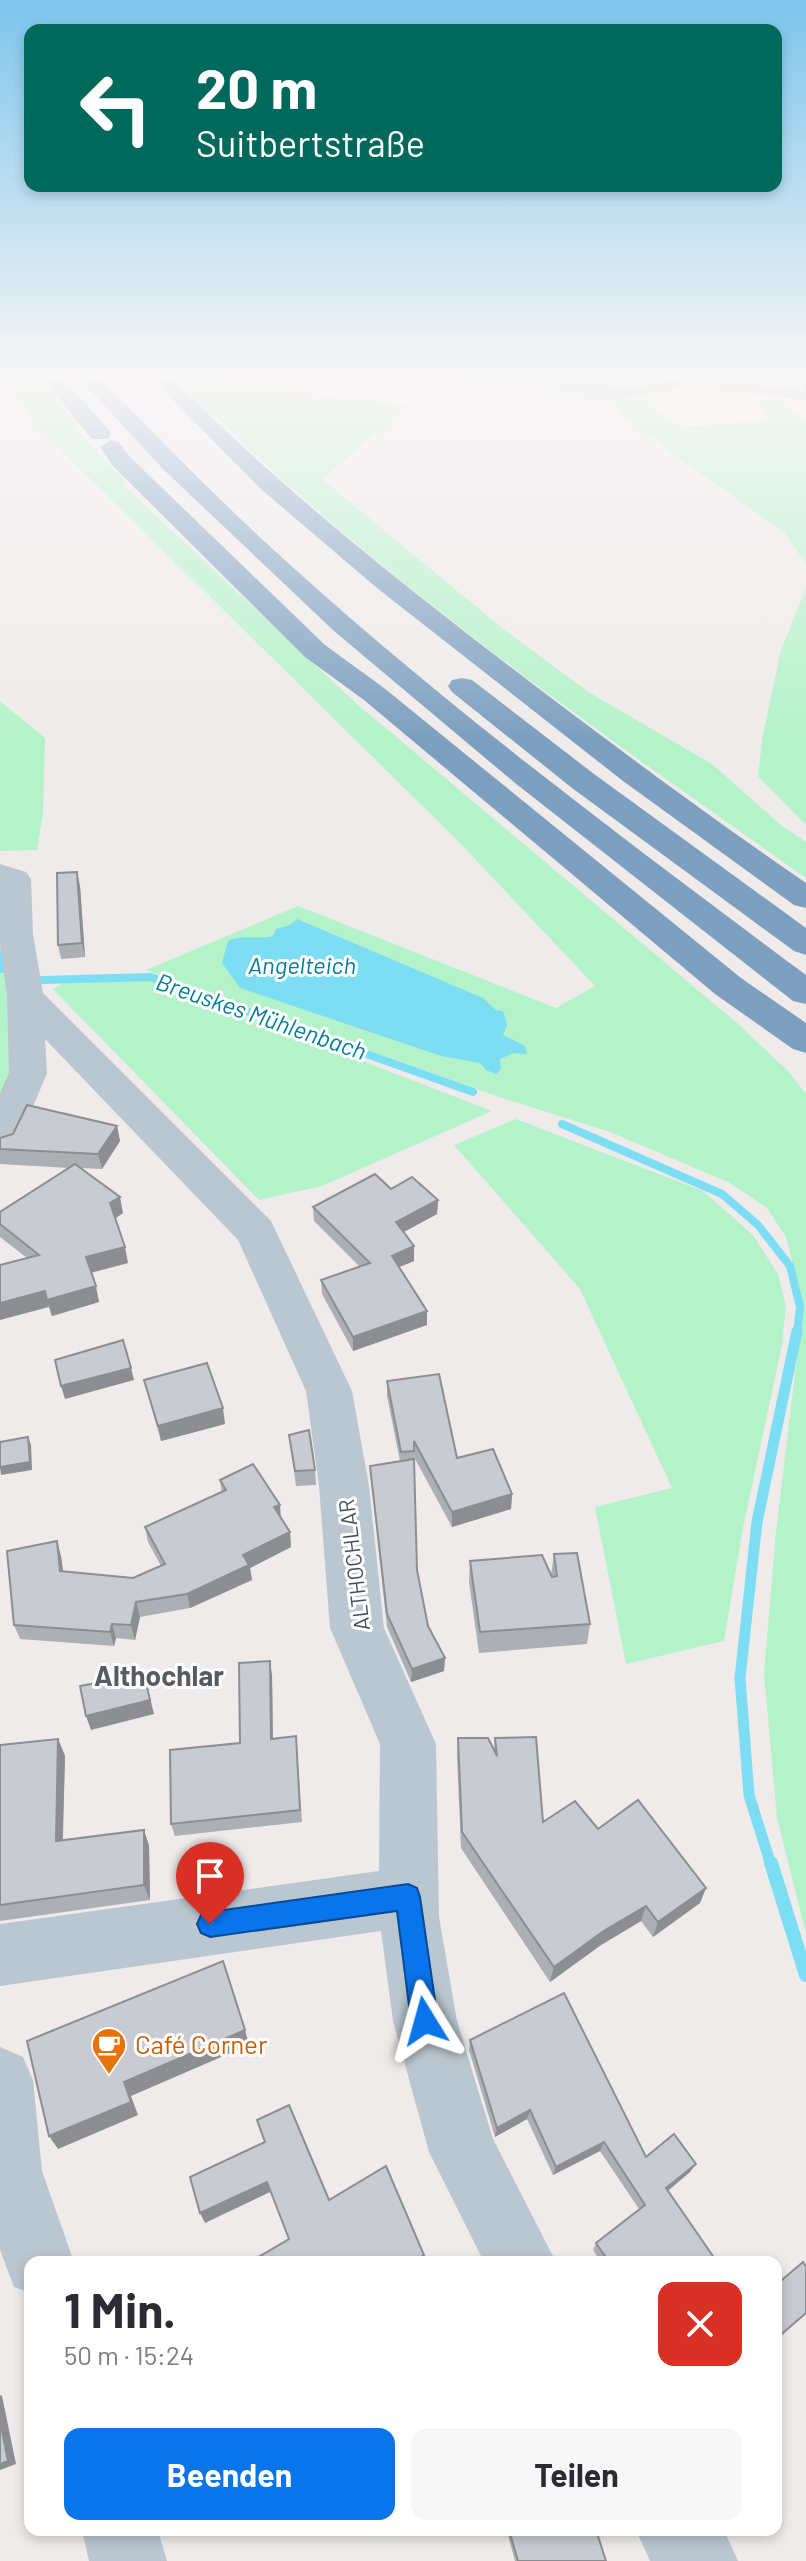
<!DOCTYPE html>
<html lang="de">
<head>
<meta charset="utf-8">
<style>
	:root { --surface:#fff; --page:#f7f7f7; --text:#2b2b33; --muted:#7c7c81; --accent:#0a74eb }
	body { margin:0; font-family:Barlow,sans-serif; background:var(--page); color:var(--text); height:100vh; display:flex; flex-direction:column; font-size:30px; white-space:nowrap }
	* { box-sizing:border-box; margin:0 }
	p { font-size:26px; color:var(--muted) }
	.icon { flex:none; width:44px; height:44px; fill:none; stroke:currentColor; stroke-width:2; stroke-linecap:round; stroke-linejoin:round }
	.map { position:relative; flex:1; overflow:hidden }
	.side { position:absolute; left:24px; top:2256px; width:758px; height:280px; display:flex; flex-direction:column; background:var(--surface); border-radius:16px; box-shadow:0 4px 12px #0003 }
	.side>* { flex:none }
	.hud { position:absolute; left:24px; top:24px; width:758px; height:168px; border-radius:16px; box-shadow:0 4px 12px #0003; background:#00695c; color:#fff; overflow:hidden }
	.pin { position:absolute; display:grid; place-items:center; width:68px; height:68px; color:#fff; margin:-82px -34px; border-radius:50% 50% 50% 0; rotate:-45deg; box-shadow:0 0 8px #0007 }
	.pin .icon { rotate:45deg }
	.me { position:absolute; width:88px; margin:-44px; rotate:352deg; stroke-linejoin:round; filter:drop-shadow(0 0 6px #0008) }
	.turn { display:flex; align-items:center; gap:28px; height:168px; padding:0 40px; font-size:36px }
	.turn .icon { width:104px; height:104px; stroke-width:2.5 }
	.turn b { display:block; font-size:56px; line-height:68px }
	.round { display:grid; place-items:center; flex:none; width:84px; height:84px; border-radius:16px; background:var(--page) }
	.head { display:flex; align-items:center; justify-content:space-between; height:136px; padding:0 40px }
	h1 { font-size:48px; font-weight:700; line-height:60px }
	.button { display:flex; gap:16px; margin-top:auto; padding:16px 40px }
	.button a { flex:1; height:92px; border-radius:16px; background:var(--accent); color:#fff; font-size:32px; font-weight:700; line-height:92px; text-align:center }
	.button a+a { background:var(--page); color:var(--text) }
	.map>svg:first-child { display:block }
	.commercial { fill:#fdf4e1 }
	.green { fill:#b4f2ca }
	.water { fill:#7ddef3 }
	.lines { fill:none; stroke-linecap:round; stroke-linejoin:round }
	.stream-far2 { stroke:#7ddef3; stroke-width:8 }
	.stream-far1 { stroke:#7ddef3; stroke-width:11 }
	.stream { stroke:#7ddef3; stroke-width:14 }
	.minor { fill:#bbc7d0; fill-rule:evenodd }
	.highway { fill:#7ea0c0; fill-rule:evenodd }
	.wall { fill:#acafb4 }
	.shaded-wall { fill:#8c8e92 }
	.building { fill:#c8cbd1; stroke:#8c8e92; stroke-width:2 }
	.route { fill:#0a74eb; stroke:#064b99; stroke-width:2 }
	.labels { text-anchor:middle; stroke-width:6; stroke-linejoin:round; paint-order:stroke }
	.street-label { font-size:22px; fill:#43505b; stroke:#fff }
	.water-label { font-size:24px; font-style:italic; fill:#037e98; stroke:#fff }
	.near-food-label { font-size:26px; fill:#c56008; stroke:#fff; text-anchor:start }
	.near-neighbourhood-label { font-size:28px; font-weight:bold; fill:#585c61; stroke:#fff }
</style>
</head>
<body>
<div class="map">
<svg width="806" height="2561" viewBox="0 0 806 2561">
	<rect width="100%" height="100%" fill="#efebeb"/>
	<polygon class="commercial" points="806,379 806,420 802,418 680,427 636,398 699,384"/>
	<g class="green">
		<polygon points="1,379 43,379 82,436 126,482 123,485 357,704 737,1023 789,1072 806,1094 806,1934 777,1818 764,1673 776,1532 803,1306 786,1237 767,1208 730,1183 610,1132 499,1097 146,970 298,906 556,1008 595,986 458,841 41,430"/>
		<path d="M177,379H217L220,383L409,406L322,479L502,628L590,693L712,764L782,826L806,842V878C588,724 364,570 177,379Z"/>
		<polygon points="464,379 708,379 699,384 637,398 681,427 769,421 754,401 780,401 806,420 806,564 784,532 677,457 624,416 612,403"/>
		<polygon points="806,588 806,825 758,776 763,734 781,650"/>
		<polygon points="0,701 45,738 43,813 37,850 0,851"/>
		<polygon points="0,884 16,1082 0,1108"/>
		<polygon points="125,977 153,980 492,1111 322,1186 259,1200 53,989 66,982"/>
		<polygon points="516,1119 703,1191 753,1235 778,1274 786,1306 782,1345 743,1528 724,1641 626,1664 595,1507 672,1488 580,1289 454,1145"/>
	</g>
	<path class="water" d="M297,919L483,998L496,1010L503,1011L507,1025L503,1035L525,1046L527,1054L514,1053L500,1059L501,1069L496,1074L486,1070L480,1063L441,1056L240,988L222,963L228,941C243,934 257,940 273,936L276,929L290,925Z"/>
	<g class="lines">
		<g class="stream-far2">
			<polyline points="0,955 1,969"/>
			<polyline points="42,980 151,977 473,1092"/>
			<polyline points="562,1124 722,1194 758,1225 790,1266 800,1307 797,1333"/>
		</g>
		<polyline class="stream-far1" points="771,1865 749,1795 740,1678 757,1522 797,1331"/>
		<polyline class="stream" points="771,1863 806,1975"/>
		<g class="minor">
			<polygon points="0,864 26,872 31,879 33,934 43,993 271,1221 352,1391 369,1486 384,1628 436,1744 439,1917 457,2021 493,2139 556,2262 484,2262 429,2152 393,2021 381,1931 0,1986 0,1924 379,1871 380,1744 330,1628 319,1486 306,1391 238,1240 45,1039 47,1073 20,1138 14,1148 0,1152 0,1093 9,1073 7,996 0,945"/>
			<polygon points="0,2047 23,2057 33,2080 42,2171 74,2262 30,2262 30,2293 14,2287 0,2250"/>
			<polygon points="82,2530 158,2530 167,2561 89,2561"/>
			<polygon points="636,2530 724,2530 738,2561 650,2561"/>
		</g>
		<g class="highway">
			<polygon points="43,379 64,379 108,429 111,434 108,439 92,439"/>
			<path d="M80,379H101C154,434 208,489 264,541C434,698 621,837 806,975V1004L793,1001L515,783L334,631L163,469Z"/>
			<path d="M152,379H173C270,478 377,564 487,649C591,729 697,808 806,883V908L794,905L623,781L377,588L262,490Z"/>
			<polygon points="111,440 119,442 129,456 325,645 384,688 741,978 806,1023 806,1053 793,1049 715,994 364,700 305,657 113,466 100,447"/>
			<polygon points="462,678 472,680 594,774 806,928 806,955 794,951 572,788 452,692 448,686 452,680"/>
		</g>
	</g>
	<g class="wall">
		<polygon points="560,379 806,379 806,400 684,385 623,397 558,389"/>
		<polygon points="80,886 85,957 61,959 58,945"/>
		<polygon points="117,1126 120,1141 102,1169 80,1168 123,1213 115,1218 128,1263 91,1273 99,1302 52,1316 49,1307 27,1258 0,1237 0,1212 69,1168 0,1164 0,1138"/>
		<polygon points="391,1189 438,1200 437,1214 404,1232 414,1246 414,1261 399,1267 427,1325 353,1351 322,1294 321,1280 360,1267 314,1221 313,1207"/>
		<polygon points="144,1380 225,1424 161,1441 148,1395"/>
		<polygon points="387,1381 457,1458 512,1494 511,1509 452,1527 414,1457 417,1570 428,1626 445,1658 444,1671 411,1682 387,1627 371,1480 370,1466 400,1461 387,1396"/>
		<polygon points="289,1435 315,1470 316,1485 296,1486"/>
		<polygon points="220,1480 281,1518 290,1532 291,1547 250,1568 252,1580 190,1608 140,1617 135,1640 116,1638 114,1646 20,1639 14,1625 61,1556 63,1572 133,1578 161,1566 148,1542 145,1527 222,1492"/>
		<polygon points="554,1554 590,1624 587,1644 479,1653 469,1582 470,1561 551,1575"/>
		<polygon points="272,1675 273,1739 297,1749 302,1822 175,1836 171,1824 240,1743"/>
		<polygon points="458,1738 494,1749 495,1738 543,1822 598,1829 706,1888 700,1903 653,1937 641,1921 601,1945 550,1982 461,1848 457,1756"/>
		<polygon points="58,1739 65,1756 63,1840 144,1830 149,1846 150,1900 0,1921 0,1745"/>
		<polygon points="470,2040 646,2157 690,2172 668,2191 717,2262 601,2262 593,2250 596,2243 639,2209 600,2151 553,2175 527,2119 495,2137 469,2050"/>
		<polygon points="509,2530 606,2561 515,2561 507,2532"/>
	</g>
	<g class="shaded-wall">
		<polygon points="676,379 685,379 684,385 623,397 624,390"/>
		<polygon points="77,872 80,886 85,957 82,943"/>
		<polygon points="117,1126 120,1141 102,1169 98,1154"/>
		<polygon points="120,1197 123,1213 113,1220 110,1203"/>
		<polygon points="438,1200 437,1214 396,1236 396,1222"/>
		<polygon points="414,1246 414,1261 392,1270 392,1256"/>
		<polygon points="125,1247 128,1263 89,1273 86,1257"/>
		<polygon points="96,1286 99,1302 52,1316 47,1300"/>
		<polygon points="45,1291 49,1307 0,1320 0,1303"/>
		<polygon points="427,1311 427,1325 353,1351 353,1337"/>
		<polygon points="131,1368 134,1380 65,1399 61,1386"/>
		<polygon points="223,1408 225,1424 161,1441 158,1426"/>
		<polygon points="28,1437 31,1445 32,1470 1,1475 0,1467"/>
		<polygon points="512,1494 511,1509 452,1527 452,1512"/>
		<polygon points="280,1505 281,1520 274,1507"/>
		<polygon points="290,1532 291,1547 250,1568 252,1580 190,1608 187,1594 243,1555"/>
		<polygon points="57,1541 61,1556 65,1586 60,1571"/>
		<polygon points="136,1602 140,1617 135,1640 131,1625"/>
		<polygon points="112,1624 116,1638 114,1646 110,1632"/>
		<polygon points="445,1658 444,1671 411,1682 412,1669"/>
		<polygon points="270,1661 272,1675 273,1752 271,1739"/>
		<polygon points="144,1674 154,1714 91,1730 86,1716"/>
		<polygon points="58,1739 65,1756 62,1857 56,1841"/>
		<polygon points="144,1830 149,1846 150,1900 144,1885"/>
		<polygon points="706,1888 700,1903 653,1937 658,1922"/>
		<polygon points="646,1906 641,1921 601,1945 550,1982 554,1967 605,1930"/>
		<polygon points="245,2030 249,2045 131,2096 138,2115 58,2149 49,2136 124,2082"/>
		<polygon points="530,2110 527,2119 495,2137 497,2128"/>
		<polygon points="604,2142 600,2151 553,2175 556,2167"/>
		<polygon points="696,2164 690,2172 661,2196 666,2188"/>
		<polygon points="267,2182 270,2192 205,2223 200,2213"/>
		<polygon points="424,2255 424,2262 413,2262"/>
		<polygon points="0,2395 2,2396 16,2464 0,2470"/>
	</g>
	<g class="building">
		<polygon points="560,379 676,379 624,390 559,381"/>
		<polygon points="699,379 806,379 806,393"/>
		<polygon points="77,872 82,943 58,945 57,873"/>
		<polygon points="27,1105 117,1126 98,1154 0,1149 0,1138 13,1134"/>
		<polygon points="75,1164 120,1197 110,1203 125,1247 86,1257 96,1286 47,1300 45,1291 0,1303 0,1265 39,1255 0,1224 0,1212"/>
		<polygon points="375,1174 391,1189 412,1177 438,1200 396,1222 414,1246 392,1256 427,1311 353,1337 321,1280 370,1263 313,1207"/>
		<polygon points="123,1340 131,1368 61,1386 55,1360"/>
		<polygon points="207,1363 223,1408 158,1426 144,1380"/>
		<polygon points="439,1374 457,1458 493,1449 512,1494 452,1512 414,1441 414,1451 401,1452 387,1381"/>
		<polygon points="309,1430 315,1470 295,1471 289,1435"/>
		<polygon points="28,1437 30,1462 0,1467 0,1442"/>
		<polygon points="414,1459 417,1570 428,1626 445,1658 412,1669 387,1614 370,1466"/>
		<polygon points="253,1464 280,1505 274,1507 290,1532 243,1555 249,1565 187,1594 136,1602 131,1625 112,1624 110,1632 14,1625 7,1551 57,1541 60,1571 133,1578 165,1564 145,1527 226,1490 220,1480"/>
		<polygon points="577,1553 590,1624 480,1632 470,1561 542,1555 552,1577 557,1576 554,1554"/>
		<polygon points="270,1661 271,1739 296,1736 300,1810 171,1824 170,1750 240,1743 239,1663"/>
		<polygon points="144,1674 150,1700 86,1716 80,1686"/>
		<polygon points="536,1737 543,1822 575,1801 598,1829 638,1800 706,1888 658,1922 646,1906 605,1930 554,1967 462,1832 458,1738 488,1738 497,1756 495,1738"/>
		<polygon points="58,1739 56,1841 144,1830 144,1885 0,1905 0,1745"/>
		<polygon points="223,1961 245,2030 124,2082 131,2102 49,2136 27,2041"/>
		<polygon points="564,1993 646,2157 674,2134 696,2164 666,2188 717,2262 609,2262 596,2243 645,2205 604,2142 556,2167 530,2110 497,2128 470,2040"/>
		<polygon points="289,2105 329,2200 386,2166 424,2255 413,2262 250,2262 289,2239 267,2182 200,2213 190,2177 265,2142 257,2120"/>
		<polygon points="803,2262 806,2267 806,2313 776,2339 776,2285"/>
		<polygon points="0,2421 8,2461 0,2464"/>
		<polygon points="509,2530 596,2530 606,2561 518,2561"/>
	</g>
	<linearGradient id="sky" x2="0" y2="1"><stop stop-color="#7dc5ec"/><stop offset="0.51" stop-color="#f8f6f6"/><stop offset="1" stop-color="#f8f6f6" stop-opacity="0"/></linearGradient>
	<rect width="806" height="738" fill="url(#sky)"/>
	<polygon class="route" points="408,1884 417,1888 420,1897 438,2021 434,2031 425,2035 415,2031 411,2021 397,1911 210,1937 201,1933 197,1924 201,1915 210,1912"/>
	<defs>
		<symbol id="cafe-pin" viewBox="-11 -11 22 30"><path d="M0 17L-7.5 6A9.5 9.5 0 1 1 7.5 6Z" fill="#e8710a" stroke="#fff"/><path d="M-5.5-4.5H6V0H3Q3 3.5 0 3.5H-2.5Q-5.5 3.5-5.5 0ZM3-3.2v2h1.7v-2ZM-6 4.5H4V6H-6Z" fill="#fff"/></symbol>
	</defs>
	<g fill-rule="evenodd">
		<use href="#cafe-pin" x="89" y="2025" width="40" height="54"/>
	</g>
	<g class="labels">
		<g class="street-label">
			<text transform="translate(354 1565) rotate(-97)" y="8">ALTHOCHLAR</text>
		</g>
		<g class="water-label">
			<text x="302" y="974">Angelteich</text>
			<text transform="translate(261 1017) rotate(19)" y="8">Breuskes Mühlenbach</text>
		</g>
		<g class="near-food-label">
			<text x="135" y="2054">Café Corner</text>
		</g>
		<g class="near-neighbourhood-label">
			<text x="159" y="1686">Althochlar</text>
		</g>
	</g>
</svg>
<div class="pin" style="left:210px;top:1924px;background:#d93025"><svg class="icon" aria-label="arrive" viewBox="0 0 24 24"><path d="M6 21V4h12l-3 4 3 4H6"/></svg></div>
<svg class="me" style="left:425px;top:2021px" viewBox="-20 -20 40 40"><path d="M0-17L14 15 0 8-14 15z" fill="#0a74eb" stroke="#fff" stroke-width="4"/></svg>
<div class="hud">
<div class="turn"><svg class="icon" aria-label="left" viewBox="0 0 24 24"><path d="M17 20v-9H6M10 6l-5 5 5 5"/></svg><div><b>20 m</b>Suitbertstraße</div></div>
</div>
<section class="side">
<div class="head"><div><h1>1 Min.</h1><p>50 m · 15:24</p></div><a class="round" style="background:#d93025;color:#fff"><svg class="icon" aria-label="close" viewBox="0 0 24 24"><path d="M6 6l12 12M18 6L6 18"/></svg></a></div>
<div class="button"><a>Beenden</a><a>Teilen</a></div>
</section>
</div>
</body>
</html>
